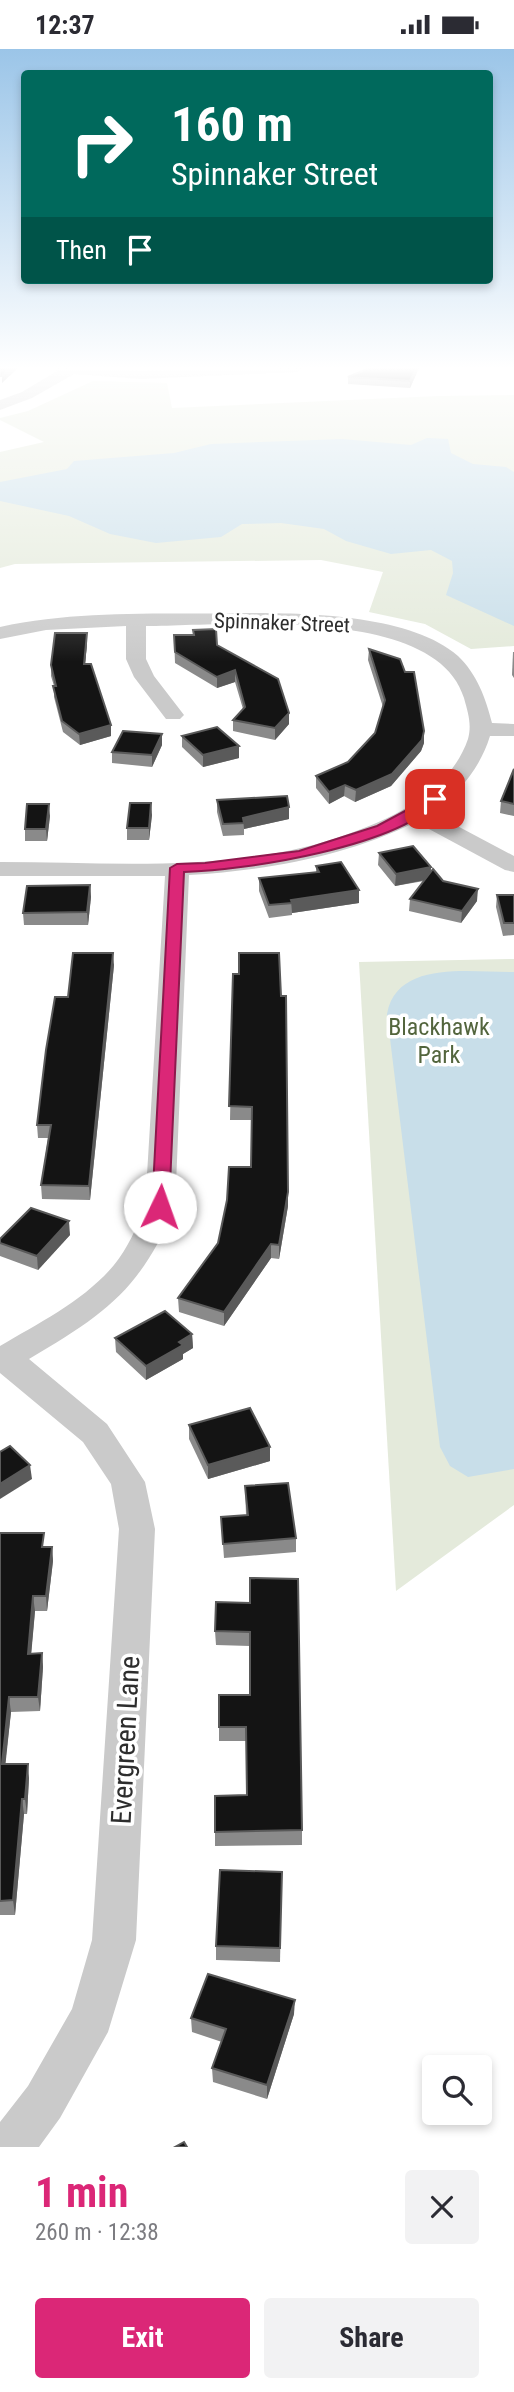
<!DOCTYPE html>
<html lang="en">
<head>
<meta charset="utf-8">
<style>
	:root { --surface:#fff; --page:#f2f2f3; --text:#2b2b33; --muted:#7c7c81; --accent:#db2777 }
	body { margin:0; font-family:"Roboto Condensed",sans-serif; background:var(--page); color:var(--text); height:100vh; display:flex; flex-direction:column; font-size:26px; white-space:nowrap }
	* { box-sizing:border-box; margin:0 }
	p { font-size:23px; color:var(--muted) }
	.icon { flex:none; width:38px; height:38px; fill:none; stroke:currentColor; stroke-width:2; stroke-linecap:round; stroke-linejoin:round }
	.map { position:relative; height:2098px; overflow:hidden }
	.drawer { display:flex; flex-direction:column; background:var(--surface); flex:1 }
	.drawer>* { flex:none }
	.guide { position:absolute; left:21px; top:21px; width:472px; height:214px; border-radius:7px; box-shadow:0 4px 10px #0003; background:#00695c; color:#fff; overflow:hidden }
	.tools { position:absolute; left:422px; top:2006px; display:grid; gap:14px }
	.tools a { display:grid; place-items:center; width:70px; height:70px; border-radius:7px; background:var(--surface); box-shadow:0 4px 10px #0003; font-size:35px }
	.pin { position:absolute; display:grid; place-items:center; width:60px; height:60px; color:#fff; margin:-30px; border-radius:14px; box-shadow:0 4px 10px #0006 }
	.me { position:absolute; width:77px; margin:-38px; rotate:3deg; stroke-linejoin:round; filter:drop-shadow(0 0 5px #0008) }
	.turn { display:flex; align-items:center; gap:24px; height:147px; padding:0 35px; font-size:32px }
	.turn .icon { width:91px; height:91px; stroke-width:2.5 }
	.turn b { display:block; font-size:49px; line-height:60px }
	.then { display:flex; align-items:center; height:66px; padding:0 35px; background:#0003; gap:14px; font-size:26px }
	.round { display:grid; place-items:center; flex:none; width:74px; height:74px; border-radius:7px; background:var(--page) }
	.summary { display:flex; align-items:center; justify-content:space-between; height:119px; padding:0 35px }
	h1 { font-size:42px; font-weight:700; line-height:52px; color:var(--accent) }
	.cta { display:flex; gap:14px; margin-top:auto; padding:14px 35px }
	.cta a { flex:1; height:80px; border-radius:7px; background:var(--accent); color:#fff; font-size:28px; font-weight:700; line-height:80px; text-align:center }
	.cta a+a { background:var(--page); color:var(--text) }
	.status { display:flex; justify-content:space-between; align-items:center; height:49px; padding:0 35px; background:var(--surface); direction:ltr }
	.status svg { height:19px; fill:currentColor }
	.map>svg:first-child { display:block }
	.green { fill:#e4eadb }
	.water { fill:#c8dee9 }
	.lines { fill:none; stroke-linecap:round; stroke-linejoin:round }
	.minor { fill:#cacaca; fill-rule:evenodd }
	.wall { fill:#8a8a8a }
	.shaded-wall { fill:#5a5a5a }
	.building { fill:#141414; stroke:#5a5a5a; stroke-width:2 }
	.route { fill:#db2777; stroke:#8e194d; stroke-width:2 }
	.labels { text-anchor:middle; stroke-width:7; stroke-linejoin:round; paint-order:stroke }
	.far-street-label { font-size:21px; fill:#2d2d2d; stroke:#fff }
	.park-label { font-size:24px; fill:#53653d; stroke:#fff }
	.near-street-label { font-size:28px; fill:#2d2d2d; stroke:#fff }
</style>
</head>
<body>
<div class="status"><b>12:37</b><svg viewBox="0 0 49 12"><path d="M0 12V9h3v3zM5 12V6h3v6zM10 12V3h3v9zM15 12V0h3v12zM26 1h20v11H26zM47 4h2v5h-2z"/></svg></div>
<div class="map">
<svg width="514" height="2098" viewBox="0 0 514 2098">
	<rect width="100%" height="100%" fill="#fff"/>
	<g class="green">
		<polygon points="93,332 167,334 172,359 439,347 514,346 514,597 471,600 425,575 369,563 383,523 321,511 15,515 0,519 0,403 44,393 0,371 0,369 28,362"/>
		<polygon points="514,910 514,1456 396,1542 359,913"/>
	</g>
	<g class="water">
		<polygon points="427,389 448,390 451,404 473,415 506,418 514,423 514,577 446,546 453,524 452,512 431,501 391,505 346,492 324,480 281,474 242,475 221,488 156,494 110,485 69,467 0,452 0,433 67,420 74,412 174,404 211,395 342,390 411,396"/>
		<path d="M514,923V1420L468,1428L450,1417L440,1398L387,965C397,910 472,924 514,923Z"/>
	</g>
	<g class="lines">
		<g class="minor">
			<polygon points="55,319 141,322 304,319 297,323 141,330 74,325 32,349 0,361 0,351 22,343 57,322"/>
			<path d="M250,564C308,564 412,566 458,607C477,625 486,650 492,674L514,675V687H490C480,719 460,744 431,763L514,807V823L505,821L416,773C344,808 268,821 189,826L175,1159C139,1242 105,1265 29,1310L107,1375L145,1433L155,1480L136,1891L108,1983L60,2069L39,2098H0V2073L28,2037L72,1960L92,1891L119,1480L111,1435L83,1393L0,1324V1297C39,1274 85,1251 114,1216C128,1199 136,1179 145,1159L165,827H0V813C114,813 239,825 348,785C396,768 450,742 468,690C472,675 468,664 464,649C436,555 223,577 146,577V610L154,627L184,666L180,670H166L134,628L126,610V577L46,581L0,590V578C82,560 166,566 250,564Z"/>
		</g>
	</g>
	<g class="wall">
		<polygon points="369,319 419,319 410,339 348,335 348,328"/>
		<polygon points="87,584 87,595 85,615 111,687 80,696 63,683 54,648 54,637 51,627 51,616"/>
		<polygon points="174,586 217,596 289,675 275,691 233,682 233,671 243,660 235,633 217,639 175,614"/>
		<polygon points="369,600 424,694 421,702 391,737 355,753 344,747 329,755 316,739 316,727 348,713 375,684 383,658 368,611"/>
		<polygon points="513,603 514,603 514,629 512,626"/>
		<polygon points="162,685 162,696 152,718 112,714 112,703"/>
		<polygon points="182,687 239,709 203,718 182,698"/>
		<polygon points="514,720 514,767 500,764 501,752"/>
		<polygon points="217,751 289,770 244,780 244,786 223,787 217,763"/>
		<polygon points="152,766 149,791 127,791 127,779"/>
		<polygon points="50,767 47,792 25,792 25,780"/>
		<polygon points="379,804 431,818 431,822 443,832 477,852 461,874 409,862 410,850 424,832 395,837 378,816"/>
		<polygon points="316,817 359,841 359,854 292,864 292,866 269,869 259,842 259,829 316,823"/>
		<polygon points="90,836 91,848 88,876 24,876 23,864"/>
		<polygon points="497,846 514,846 514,886 503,887 496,858"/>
		<polygon points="114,916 90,1151 42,1150 41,1136 48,1089 38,1089 37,1076 68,948"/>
		<polygon points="233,925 288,1157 279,1210 271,1209 224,1277 179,1263 178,1249 218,1194 251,1118 252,1071 230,1071"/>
		<polygon points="70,1186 38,1221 0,1207 0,1190"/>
		<polygon points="192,1285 193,1299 183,1305 183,1310 146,1331 116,1303 115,1289"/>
		<polygon points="189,1376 270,1398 270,1412 208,1430 189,1390"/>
		<polygon points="245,1437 296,1489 296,1503 224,1509 221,1468 246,1466"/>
		<polygon points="0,1484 45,1498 52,1498 53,1512 47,1562 35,1562 31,1604 42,1604 43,1618 40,1662 11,1663 5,1715 29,1729 27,1765 24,1765 15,1866 0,1866"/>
		<polygon points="250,1554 302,1781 302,1796 215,1797 215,1747 247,1746 246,1692 219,1692 219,1678 250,1646 250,1597 216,1596 215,1582"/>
		<polygon points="282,1823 280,1913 216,1911 216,1897"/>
		<polygon points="294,1965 267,2050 213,2033 212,2019 222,1993 192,1983 191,1969"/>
	</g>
	<g class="shaded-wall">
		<polygon points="10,319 18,319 2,334 2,327"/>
		<polygon points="417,319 419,319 410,339 410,332"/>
		<polygon points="87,584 87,595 84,627 84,615"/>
		<polygon points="235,621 235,633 217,639 217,628"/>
		<polygon points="289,664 289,675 275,691 275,679"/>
		<polygon points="111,676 111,687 80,696 79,685"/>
		<polygon points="424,682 424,694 421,702 391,737 355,753 356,741"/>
		<polygon points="162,685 162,696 152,718 152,706"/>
		<polygon points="239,697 239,709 203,718 203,706"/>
		<polygon points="345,736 344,747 329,755 329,743"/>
		<polygon points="151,754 152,766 149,791 149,779"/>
		<polygon points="49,755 50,767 47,792 46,780"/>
		<polygon points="289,758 289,770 244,780 243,769"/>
		<polygon points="431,818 430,830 395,837 396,825"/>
		<polygon points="90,836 91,848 88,876 87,863"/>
		<polygon points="478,840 477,852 461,874 462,862"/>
		<polygon points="359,841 359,854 292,864 291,851"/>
		<polygon points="113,904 114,916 90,1151 89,1137"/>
		<polygon points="288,1143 288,1157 279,1210 279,1196"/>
		<polygon points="69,1172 70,1186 38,1221 37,1207"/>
		<polygon points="271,1195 271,1209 224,1277 224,1263"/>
		<polygon points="192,1285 193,1299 183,1305 183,1310 146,1331 146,1317 179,1293"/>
		<polygon points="270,1398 270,1412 208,1430 208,1416"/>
		<polygon points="30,1416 32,1430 0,1450 0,1435"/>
		<polygon points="52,1498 53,1512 47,1562 46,1547"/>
		<polygon points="33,1547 35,1562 30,1619 28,1605"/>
		<polygon points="42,1604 43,1618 40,1662 38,1648"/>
		<polygon points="9,1648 11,1663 4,1729 2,1715"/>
		<polygon points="28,1715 29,1729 27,1765 25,1750"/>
		<polygon points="22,1750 24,1765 15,1866 13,1851"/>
		<polygon points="295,1951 294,1965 267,2050 267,2036"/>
	</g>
	<g class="building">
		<polygon points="0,319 10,319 2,327 0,327"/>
		<polygon points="369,319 417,319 410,332 348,328"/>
		<polygon points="216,580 217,596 278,630 289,664 275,679 233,671 245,658 235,621 217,628 175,603 174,586 194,586 193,581"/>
		<polygon points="55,584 87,584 84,615 91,615 111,676 79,685 62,672 53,637 56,637 51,616"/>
		<polygon points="369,600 400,610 405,623 414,623 424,682 422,691 392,725 356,741 345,736 329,743 316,727 348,713 375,684 385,651"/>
		<polygon points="217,678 239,697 203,706 182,687"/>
		<polygon points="123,682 162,685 152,706 112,703"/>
		<polygon points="514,720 514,755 501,752"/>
		<polygon points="287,747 289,758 243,769 244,774 223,775 217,751"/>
		<polygon points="130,754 151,754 149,779 127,779"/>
		<polygon points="27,755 49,755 46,780 25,780"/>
		<polygon points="413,797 431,818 396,825 379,804"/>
		<polygon points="341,813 359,841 291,851 292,854 269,856 259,829 319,823 316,817"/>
		<polygon points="433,820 443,832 478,840 462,862 410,850"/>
		<polygon points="90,836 87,863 23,864 27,837"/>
		<polygon points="497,846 514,846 514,874 504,874"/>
		<polygon points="73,904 113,904 89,1137 41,1136 51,1076 37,1076 46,1001 55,948 68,948"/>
		<polygon points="239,904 279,904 281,947 286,947 288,1143 279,1196 271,1195 224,1263 178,1249 218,1194 227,1151 229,1118 251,1118 252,1058 229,1057 233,925 239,925"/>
		<polygon points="31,1159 69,1172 37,1207 0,1194 0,1190"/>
		<polygon points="165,1262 192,1285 179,1293 183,1296 146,1317 115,1289"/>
		<polygon points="250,1359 270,1398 208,1416 189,1376"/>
		<polygon points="10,1397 30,1416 0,1435 0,1403"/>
		<polygon points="288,1434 296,1489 223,1495 221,1468 248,1466 245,1437"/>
		<polygon points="0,1484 44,1484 42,1498 52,1498 46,1547 33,1547 28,1605 42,1604 38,1648 9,1648 2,1715 28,1715 25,1750 22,1750 13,1851 0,1852"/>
		<polygon points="250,1529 298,1530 302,1781 215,1783 215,1747 247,1746 246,1678 219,1678 219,1646 250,1646 250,1583 215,1582 216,1553 250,1554"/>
		<polygon points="220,1821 282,1823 280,1899 216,1897"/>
		<polygon points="208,1925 295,1951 267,2036 212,2019 226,1980 191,1969"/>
		<polygon points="184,2093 187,2098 175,2098"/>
	</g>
	<linearGradient id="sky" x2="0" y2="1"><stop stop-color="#9bc5e8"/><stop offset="0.52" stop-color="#fff"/><stop offset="1" stop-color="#fff" stop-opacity="0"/></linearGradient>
	<rect width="514" height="613" fill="url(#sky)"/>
	<path class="route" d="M435,746L441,750C398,798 247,821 184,823L169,1158L166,1162H154L152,1158L170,819L177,815L205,814L299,802L377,777Z"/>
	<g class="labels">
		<g class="far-street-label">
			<text transform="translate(282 574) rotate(2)" y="7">Spinnaker Street</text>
		</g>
		<g class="park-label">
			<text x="439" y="986">Blackhawk<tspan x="439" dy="28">Park</tspan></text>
		</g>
		<g class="near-street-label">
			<text transform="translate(125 1691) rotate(-87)" y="10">Evergreen Lane</text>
		</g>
	</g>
</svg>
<div class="tools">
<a><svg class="icon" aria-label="search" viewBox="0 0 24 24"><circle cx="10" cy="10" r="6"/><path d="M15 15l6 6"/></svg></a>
</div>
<div class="pin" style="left:435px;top:750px;background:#d93025"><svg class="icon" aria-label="arrive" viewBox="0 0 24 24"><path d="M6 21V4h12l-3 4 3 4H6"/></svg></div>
<svg class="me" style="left:160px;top:1158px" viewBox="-20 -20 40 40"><circle r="19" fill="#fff"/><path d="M0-13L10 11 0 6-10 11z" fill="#db2777"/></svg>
<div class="guide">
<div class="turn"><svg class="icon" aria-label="right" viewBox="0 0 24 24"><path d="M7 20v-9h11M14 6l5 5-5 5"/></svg><div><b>160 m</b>Spinnaker Street</div></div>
<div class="then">Then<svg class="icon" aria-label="arrive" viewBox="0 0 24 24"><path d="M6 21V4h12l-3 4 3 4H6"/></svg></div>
</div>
</div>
<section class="drawer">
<div class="summary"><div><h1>1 min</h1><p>260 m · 12:38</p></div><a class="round"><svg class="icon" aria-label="close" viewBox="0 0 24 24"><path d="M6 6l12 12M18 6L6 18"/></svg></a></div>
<div class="cta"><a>Exit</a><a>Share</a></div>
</section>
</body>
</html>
